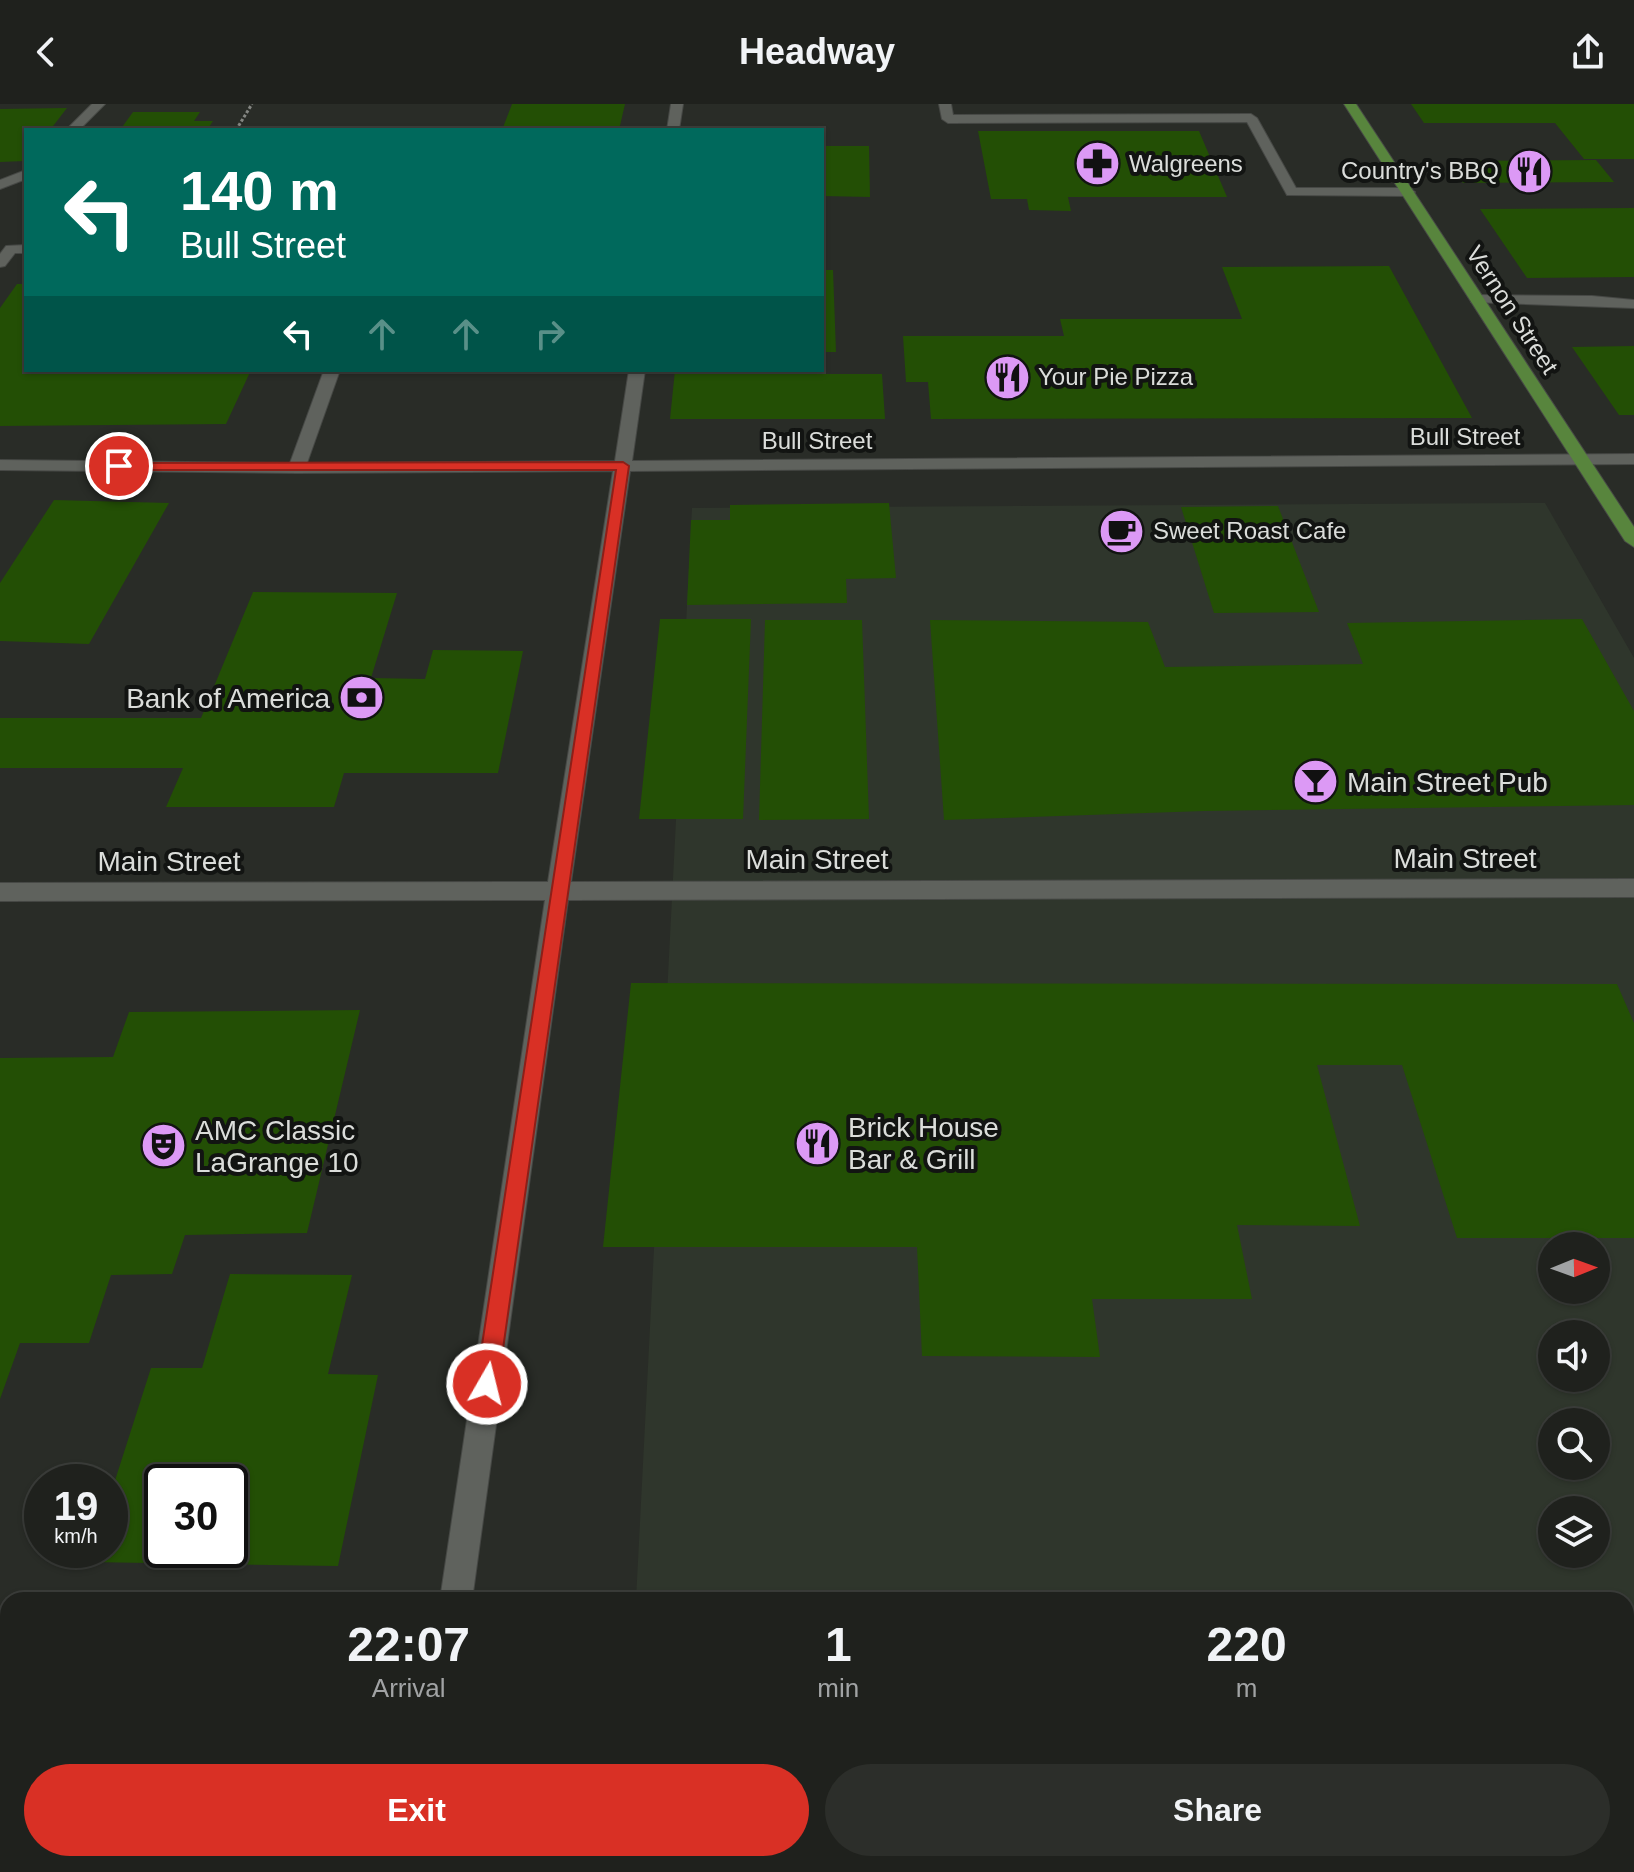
<!DOCTYPE html>
<html lang="en">
<head>
<meta charset="utf-8">
<style>
	:root { --surface:#1f211d; --page:#2c2e2a; --text:#f1f3f6; --muted:#a1a3a4; --line:#3c3e3b; --accent:#d93025 }
	body { margin:0; font-family:Arial,sans-serif; background:var(--page); color:var(--text); height:100vh; display:flex; flex-direction:column; font-size:30px; white-space:nowrap }
	* { box-sizing:border-box; margin:0 }
	p { font-size:26px; color:var(--muted) }
	.icon { flex:none; width:44px; height:44px; fill:none; stroke:currentColor; stroke-width:2; stroke-linecap:round; stroke-linejoin:round }
	.map { position:relative; flex:1; overflow:hidden }
	.panel { position:absolute; left:0px; top:1488px; width:1634px; height:280px; display:flex; flex-direction:column; background:var(--surface); border-radius:24px 24px 0 0; box-shadow:0 2px 6px #0004,0 0 0 2px var(--line) }
	.panel>* { flex:none }
	.banner { position:absolute; left:24px; top:24px; width:800px; height:244px; border-radius:0px; box-shadow:0 2px 6px #0004,0 0 0 2px var(--line); background:#00695c; color:#fff; overflow:hidden }
	.needle { width:52px; rotate:89deg }
	.buttons { position:absolute; left:1538px; top:1128px; display:grid; gap:16px }
	.buttons a { display:grid; place-items:center; width:72px; height:72px; border-radius:50%; background:var(--surface); box-shadow:0 2px 6px #0004,0 0 0 2px var(--line); font-size:40px }
	.speed { position:absolute; left:24px; top:1360px; display:flex; gap:16px; font-size:40px; font-weight:700; text-align:center }
	.speed>* { display:grid; place-content:center; width:104px; height:104px; border-radius:50%; background:var(--surface); box-shadow:0 2px 6px #0004,0 0 0 2px var(--line); line-height:1 }
	.speed small { font-size:20px; font-weight:400 }
	.speed .limit { border:4px solid #111; border-radius:12px; background:#fff; color:#111 }
	.pin { position:absolute; display:grid; place-items:center; width:68px; height:68px; color:#fff; margin:-34px; border:4px solid #fff; border-radius:50%; box-shadow:0 2px 8px #0007 }
	.me { position:absolute; width:88px; margin:-44px; rotate:8deg; stroke-linejoin:round; filter:drop-shadow(0 0 6px #0008) }
	.turn { display:flex; align-items:center; gap:28px; height:168px; padding:0 24px; font-size:36px }
	.turn .icon { width:104px; height:104px; stroke-width:2.5 }
	.turn b { display:block; font-size:56px; line-height:68px }
	.lanes { display:flex; align-items:center; height:76px; padding:0 24px; background:#0003; justify-content:center; gap:40px; direction:ltr }
	.lanes .off { opacity:.35 }
	.eta { display:flex; justify-content:space-evenly; align-items:center; height:136px; text-align:center }
	.eta b { font-size:48px; font-weight:700; line-height:56px }
	.action { display:flex; gap:16px; margin-top:auto; padding:16px 24px }
	.action a { flex:1; height:92px; border-radius:48px; background:var(--accent); color:#fff; font-size:32px; font-weight:700; line-height:92px; text-align:center }
	.action a+a { background:var(--page); color:var(--text) }
	header { display:flex; justify-content:space-between; align-items:center; height:104px; padding:0 24px; background:var(--surface); font-size:36px; font-weight:700 }
	.map>svg:first-child { display:block }
	.built { fill:#2f362c; fill-rule:evenodd }
	.building { fill:#234f05; fill-rule:evenodd }
	.lines { fill:none; stroke-linecap:round; stroke-linejoin:round }
	.minor-casing { stroke:#464845; stroke-width:2 }
	.major-casing { stroke:#464845; stroke-width:2 }
	.path { stroke:#848682; stroke-width:3; stroke-dasharray:3 2; stroke-linecap:butt }
	.minor { fill:#5f625d; fill-rule:evenodd }
	.major { fill:#58853d; fill-rule:evenodd }
	.route { fill:#d93025; stroke:#8d1f18; stroke-width:2 }
	.labels { text-anchor:middle; stroke-width:8; stroke-linejoin:round; paint-order:stroke }
	.far-poi-label { font-size:24px; fill:#dbddda; stroke:#121412; text-anchor:start }
	.far-street-label { font-size:24px; fill:#dbddda; stroke:#121412 }
	.poi-label { font-size:28px; fill:#dbddda; stroke:#121412; text-anchor:start }
	.street-label { font-size:28px; fill:#dbddda; stroke:#121412 }
</style>
</head>
<body>
<header><svg class="icon" aria-label="back" viewBox="0 0 24 24"><path d="M15 5l-7 7 7 7"/></svg>Headway<svg class="icon" aria-label="share" viewBox="0 0 24 24"><path d="M12 15V3M7 8l5-5 5 5M5 13v7h14v-7"/></svg></header>
<div class="map">
<svg width="1634" height="1768" viewBox="0 0 1634 1768">
	<rect width="100%" height="100%" fill="#292c27"/>
	<path class="built" d="M1545,399L1634,554V1768H622V1760H1626V1496H636L692,404ZM1552,1142H1596V1186H1552ZM1552,1230H1596V1274H1552ZM1552,1318H1596V1362H1552ZM1552,1406H1596V1450H1552Z"/>
	<g class="building">
		<polygon points="512,0 625,0 619,26 502,26"/>
		<polygon points="1411,0 1634,0 1634,55 1584,55 1555,19 1424,19"/>
		<polygon points="67,4 50,26 26,26 25,57 0,58 0,5"/>
		<polygon points="133,8 200,8 194,17 213,17 207,26 120,26"/>
		<polygon points="978,27 1199,27 1227,93 1068,93 1071,107 1029,106 1027,95 991,95"/>
		<polygon points="822,42 869,42 870,93 822,92"/>
		<polygon points="1596,56 1614,78 1463,79 1448,57"/>
		<polygon points="1634,104 1634,173 1527,174 1480,105"/>
		<polygon points="1389,162 1472,314 931,315 928,278 906,278 903,232 1064,232 1060,215 1242,215 1222,163"/>
		<polygon points="822,166 833,166 836,248 822,248"/>
		<polygon points="17,180 26,180 26,266 251,266 226,320 0,322 0,204"/>
		<polygon points="1634,242 1634,311 1619,311 1572,243"/>
		<polygon points="675,266 761,266 761,270 882,270 885,315 670,315"/>
		<polygon points="54,396 169,399 89,540 0,537 0,479"/>
		<polygon points="889,399 896,474 846,475 847,499 687,501 691,416 730,416 730,401"/>
		<polygon points="1278,402 1319,508 1214,509 1181,403"/>
		<polygon points="253,488 397,489 371,574 425,575 433,546 523,547 498,669 344,669 334,703 166,703 183,664 0,664 0,614 201,614"/>
		<polygon points="660,515 751,515 743,715 639,715"/>
		<polygon points="1582,515 1634,607 1634,701 1204,707 944,716 930,516 1148,518 1165,563 1363,560 1347,519"/>
		<polygon points="765,516 862,516 869,715 759,716"/>
		<polygon points="631,879 1617,880 1634,919 1634,1134 1457,1134 1402,961 1317,961 1360,1122 1237,1121 1252,1195 1092,1195 1100,1253 922,1252 917,1143 603,1143"/>
		<polygon points="360,906 307,1129 185,1131 172,1170 111,1171 89,1239 20,1239 0,1295 0,954 113,953 129,908"/>
		<path d="M230,1170L352,1171L328,1270L378,1271L338,1462L89,1458L93,1446H110V1392L151,1264H202ZM162,1378H230V1446H162Z"/>
		<polygon points="8,1614 8,1760 177,1760 175,1768 0,1768 0,1615"/>
		<polygon points="545,1760 805,1760 805,1768 544,1768"/>
	</g>
	<g class="lines">
		<defs>
			<g id="minor">
				<polygon points="92,0 105,0 79,26 66,26"/>
				<polygon points="671,0 683,0 679,26 667,26"/>
				<polygon points="939,0 951,0 953,11 1251,10 1257,14 1296,84 1408,84 1415,88 1408,92 1287,91 1247,18 948,19 942,15"/>
				<polygon points="26,66 26,75 0,85 0,76"/>
				<polygon points="26,141 26,149 15,149 5,162 0,163 0,150 6,142"/>
				<polygon points="1476,191 1592,192 1634,196 1634,204 1471,198 1471,192"/>
				<polygon points="324,266 340,266 307,359 615,357 629,266 645,266 632,357 1634,350 1634,360 630,367 571,778 1634,775 1634,793 568,796 472,1496 440,1496 545,796 0,797 0,779 548,778 613,367 297,369 0,366 0,356 290,359"/>
				<polygon points="400,1760 436,1760 435,1768 399,1768"/>
			</g>
			<polygon id="major" points="1344,0 1356,0 1634,423 1634,443 1625,437"/>
		</defs>
		<use href="#minor" class="minor-casing"/>
		<use href="#major" class="major-casing"/>
		<polyline class="path" points="236,26 252,0"/>
		<use href="#minor" class="minor"/>
		<use href="#major" class="major"/>
	</g>
	<polygon class="route" points="623,358 629,362 498,1280 495,1288 487,1291 479,1288 476,1280 616,366 119,366 112,362 119,359"/>
	<defs>
		<symbol id="pharmacy-disc" viewBox="-11 -11 22 22"><circle r="9.5" fill="#dc99f5" stroke="#121412"/><path d="M-2-6h4v4h4v4h-4v4h-4v-4h-4v-4h4Z" fill="#111"/></symbol>
		<symbol id="restaurant-disc" viewBox="-11 -11 22 22"><circle r="9.5" fill="#dc99f5" stroke="#121412"/><path d="M-5-6h1v4h1v-4h1v4h1v-4h1v5L-1.5 .5V6h-2V.5L-5-1ZM5-6V6H3V1.5H1.5Q1.5-4 5-6Z" fill="#111"/></symbol>
		<symbol id="cafe-disc" viewBox="-11 -11 22 22"><circle r="9.5" fill="#dc99f5" stroke="#121412"/><path d="M-5.5-4.5H6V0H3Q3 3.5 0 3.5H-2.5Q-5.5 3.5-5.5 0ZM3-3.2v2h1.7v-2ZM-6 4.5H4V6H-6Z" fill="#111"/></symbol>
		<symbol id="bank-disc" viewBox="-11 -11 22 22"><circle r="9.5" fill="#dc99f5" stroke="#121412"/><path d="M-6-4H6V4H-6ZM0-2.3a2.3 2.3 0 1 0 0 4.6a2.3 2.3 0 1 0 0-4.6Z" fill="#111"/></symbol>
		<symbol id="bar-disc" viewBox="-11 -11 22 22"><circle r="9.5" fill="#dc99f5" stroke="#121412"/><path d="M-6-5H6L.8 .8V4.5H3.5V6h-7V4.5H-.8V.8Z" fill="#111"/></symbol>
		<symbol id="theatre-disc" viewBox="-11 -11 22 22"><circle r="9.5" fill="#dc99f5" stroke="#121412"/><path d="M-5-5.5Q0-4 5-5.5V0Q5 5 0 6Q-5 5-5 0ZM-3.3-2.5H-1v1.5H-3.3ZM1-2.5H3.3v1.5H1ZM-2.8 1Q0 5.5 2.8 1Z" fill="#111"/></symbol>
	</defs>
	<g fill-rule="evenodd">
		<use href="#pharmacy-disc" x="1072" y="34" width="51" height="51"/>
		<use href="#restaurant-disc" x="1504" y="42" width="51" height="51"/>
		<use href="#restaurant-disc" x="982" y="248" width="51" height="51"/>
		<use href="#cafe-disc" x="1096" y="402" width="51" height="51"/>
		<use href="#bank-disc" x="336" y="568" width="51" height="51"/>
		<use href="#bar-disc" x="1290" y="652" width="51" height="51"/>
		<use href="#restaurant-disc" x="792" y="1014" width="51" height="51"/>
		<use href="#theatre-disc" x="138" y="1016" width="51" height="51"/>
	</g>
	<g class="labels">
		<g class="far-poi-label">
			<text x="1129" y="68">Walgreens</text>
			<text x="1499" y="75" text-anchor="end">Country's BBQ</text>
			<text x="1038" y="281">Your Pie Pizza</text>
			<text x="1153" y="435">Sweet Roast Cafe</text>
		</g>
		<g class="far-street-label">
			<text transform="translate(1512 206) rotate(57)" y="8">Vernon Street</text>
			<text x="1465" y="341">Bull Street</text>
			<text x="817" y="345">Bull Street</text>
		</g>
		<g class="poi-label">
			<text x="330" y="604" text-anchor="end">Bank of America</text>
			<text x="1347" y="688">Main Street Pub</text>
			<text x="848" y="1033">Brick House<tspan x="848" dy="32">Bar &amp; Grill</tspan></text>
			<text x="195" y="1036">AMC Classic<tspan x="195" dy="32">LaGrange 10</tspan></text>
		</g>
		<g class="street-label">
			<text x="1465" y="764">Main Street</text>
			<text x="817" y="765">Main Street</text>
			<text x="169" y="767">Main Street</text>
		</g>
	</g>
</svg>
<div class="buttons">
<a><svg class="needle" viewBox="-14 -14 28 28"><path d="M0-13l5 13h-10z" fill="#e53935"/><path d="M0 13l5-13h-10z" fill="#a1a3a4"/></svg></a>
<a><svg class="icon" aria-label="sound" viewBox="0 0 24 24"><path d="M4 9h4l5-4v14l-5-4H4zM17 9q2 3 0 6"/></svg></a>
<a><svg class="icon" aria-label="search" viewBox="0 0 24 24"><circle cx="10" cy="10" r="6"/><path d="M15 15l6 6"/></svg></a>
<a><svg class="icon" aria-label="layers" viewBox="0 0 24 24"><path d="M12 4l9 5-9 5-9-5zM3 14l9 5 9-5"/></svg></a>
</div>
<div class="speed"><div>19<small>km/h</small></div><div class="limit">30</div></div>
<div class="pin" style="left:119px;top:362px;background:#d93025"><svg class="icon" aria-label="arrive" viewBox="0 0 24 24"><path d="M6 21V4h12l-3 4 3 4H6"/></svg></div>
<svg class="me" style="left:487px;top:1280px" viewBox="-20 -20 40 40"><circle r="17" fill="#d93025" stroke="#fff" stroke-width="3"/><path d="M0-11L8 9 0 5-8 9z" fill="#fff"/></svg>
<div class="banner">
<div class="turn"><svg class="icon" aria-label="left" viewBox="0 0 24 24"><path d="M17 20v-9H6M10 6l-5 5 5 5"/></svg><div><b>140 m</b>Bull Street</div></div>
<div class="lanes"><svg class="icon" aria-label="left" viewBox="0 0 24 24"><path d="M17 20v-9H6M10 6l-5 5 5 5"/></svg><svg class="icon off" aria-label="ahead" viewBox="0 0 24 24"><path d="M12 20V5M6 11l6-6 6 6"/></svg><svg class="icon off" aria-label="ahead" viewBox="0 0 24 24"><path d="M12 20V5M6 11l6-6 6 6"/></svg><svg class="icon off" aria-label="right" viewBox="0 0 24 24"><path d="M7 20v-9h11M14 6l5 5-5 5"/></svg></div>
</div>
<section class="panel">
<div class="eta">
<div><b>22:07</b><p>Arrival</p></div>
<div><b>1</b><p>min</p></div>
<div><b>220</b><p>m</p></div>
</div>
<div class="action"><a>Exit</a><a>Share</a></div>
</section>
</div>
</body>
</html>
